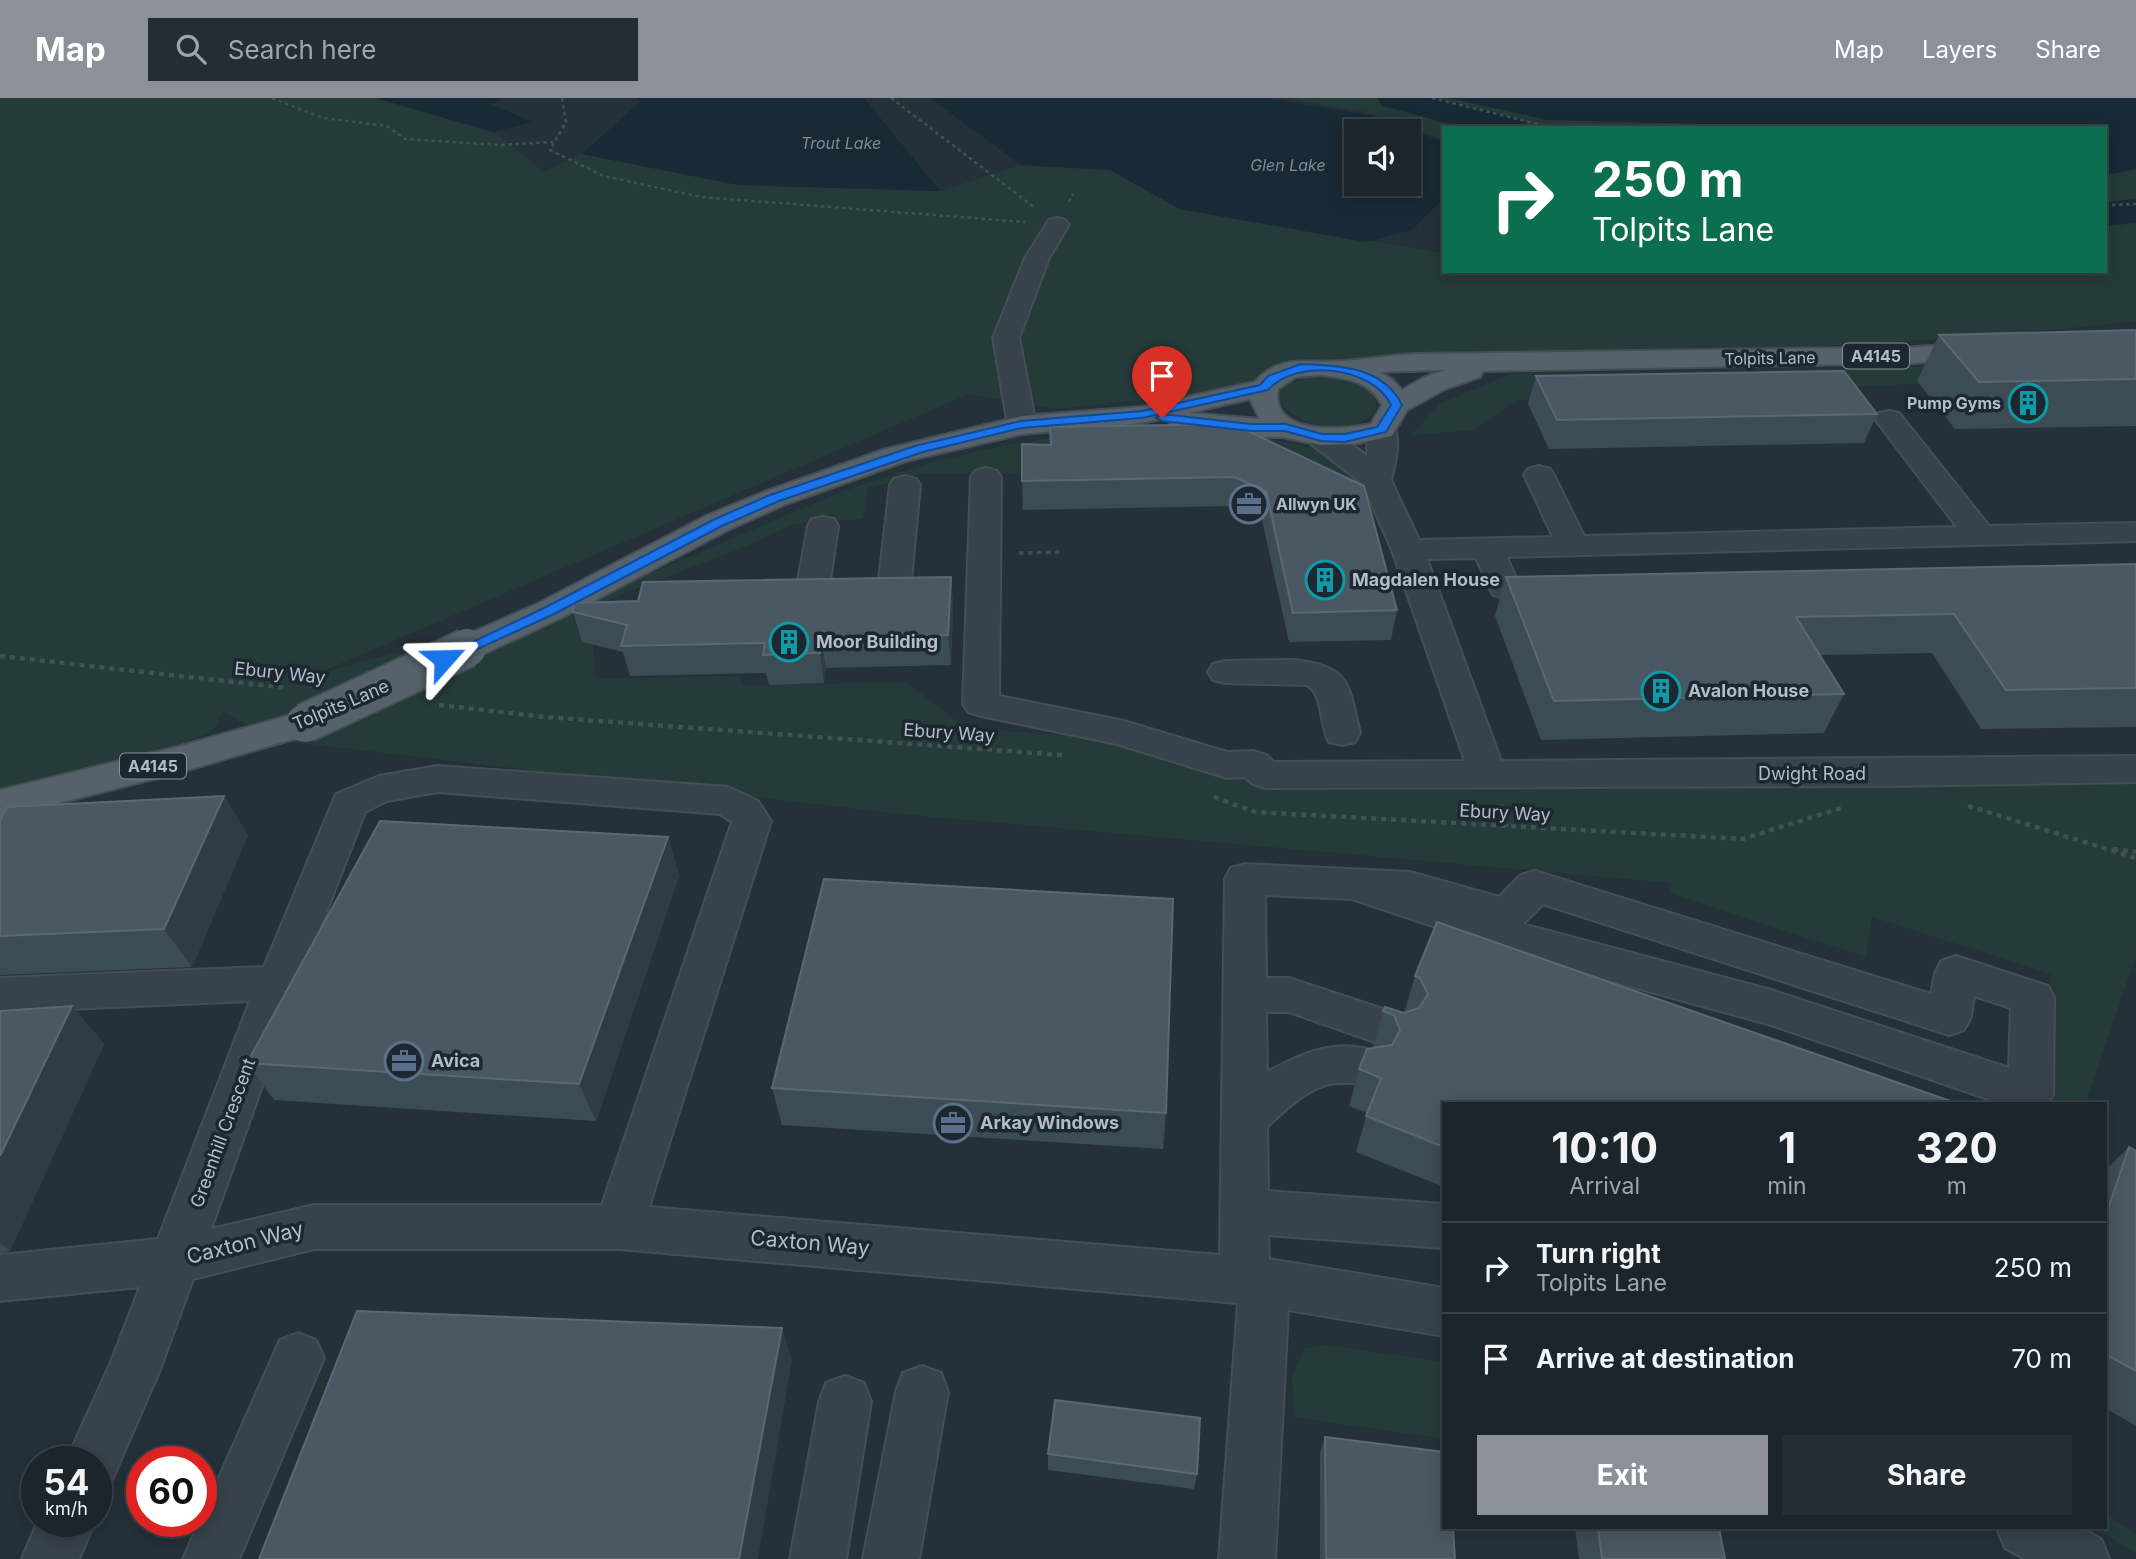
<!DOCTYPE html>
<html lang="en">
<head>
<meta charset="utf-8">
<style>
	:root { --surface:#1b252b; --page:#242d33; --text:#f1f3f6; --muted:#a0a5a9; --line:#394247; --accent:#8c9099 }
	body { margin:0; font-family:Inter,sans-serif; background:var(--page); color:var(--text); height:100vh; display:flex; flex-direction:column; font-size:26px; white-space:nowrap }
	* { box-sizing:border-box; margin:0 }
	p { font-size:23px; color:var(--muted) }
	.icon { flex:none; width:38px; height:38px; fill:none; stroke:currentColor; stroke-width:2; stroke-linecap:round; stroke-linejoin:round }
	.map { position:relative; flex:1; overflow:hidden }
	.drawer { position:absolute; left:1442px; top:1004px; width:665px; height:427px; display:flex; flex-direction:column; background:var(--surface); border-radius:0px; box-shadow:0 4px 18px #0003,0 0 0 2px var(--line) }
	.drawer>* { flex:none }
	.banner { position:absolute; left:1442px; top:28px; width:665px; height:147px; border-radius:0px; box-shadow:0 4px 18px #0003,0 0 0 2px var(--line); background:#0b6e4f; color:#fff; overflow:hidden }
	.controls { position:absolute; left:1344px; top:21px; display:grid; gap:14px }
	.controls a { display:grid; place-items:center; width:77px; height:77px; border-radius:0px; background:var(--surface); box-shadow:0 4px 18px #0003,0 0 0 2px var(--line); font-size:35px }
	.speed { position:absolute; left:21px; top:1348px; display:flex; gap:14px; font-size:35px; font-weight:700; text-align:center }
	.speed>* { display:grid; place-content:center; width:91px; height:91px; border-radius:50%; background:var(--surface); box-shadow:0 4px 18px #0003,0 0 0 2px var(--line); line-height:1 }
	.speed small { font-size:18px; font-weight:400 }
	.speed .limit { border:10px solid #d22; background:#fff; color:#111 }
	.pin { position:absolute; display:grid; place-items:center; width:60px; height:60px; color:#fff; margin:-72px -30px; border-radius:50% 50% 50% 0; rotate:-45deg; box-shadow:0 0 7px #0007 }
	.pin .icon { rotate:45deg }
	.me { position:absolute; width:77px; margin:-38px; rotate:65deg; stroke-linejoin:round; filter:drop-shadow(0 0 5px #0008) }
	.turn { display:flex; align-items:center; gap:24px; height:147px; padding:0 35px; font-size:32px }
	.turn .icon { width:91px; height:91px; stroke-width:2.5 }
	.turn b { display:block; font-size:49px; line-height:60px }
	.eta { display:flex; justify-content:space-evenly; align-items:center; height:119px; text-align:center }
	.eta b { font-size:42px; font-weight:700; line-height:49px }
	.cta { display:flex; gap:14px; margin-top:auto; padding:14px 35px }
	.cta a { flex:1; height:80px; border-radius:0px; background:var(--accent); color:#fff; font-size:28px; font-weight:700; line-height:80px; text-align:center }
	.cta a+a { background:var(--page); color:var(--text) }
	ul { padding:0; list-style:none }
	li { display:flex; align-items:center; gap:21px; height:91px; padding:0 35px; border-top:2px solid var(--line) }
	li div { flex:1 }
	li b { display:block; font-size:26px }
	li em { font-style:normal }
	header { display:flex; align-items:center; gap:42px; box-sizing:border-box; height:98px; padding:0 35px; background:var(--accent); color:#fff }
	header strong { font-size:33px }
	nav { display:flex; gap:38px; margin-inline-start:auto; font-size:24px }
	.search { width:490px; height:63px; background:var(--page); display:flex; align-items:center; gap:18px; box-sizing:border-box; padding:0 24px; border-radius:0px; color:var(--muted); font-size:26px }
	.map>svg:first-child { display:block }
	.green { fill:#253b39 }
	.water { fill:#182a36; fill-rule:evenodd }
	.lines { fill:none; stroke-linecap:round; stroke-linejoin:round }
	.river { fill:#182a36; fill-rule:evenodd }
	.minor-casing { stroke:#434e56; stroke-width:4 }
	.major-casing { stroke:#434e56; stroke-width:4 }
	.path-far2 { stroke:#3e5351; stroke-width:2.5; stroke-dasharray:3.5 3.5; stroke-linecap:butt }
	.path-far1 { stroke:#3e5351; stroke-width:3.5; stroke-dasharray:4.5 4.5; stroke-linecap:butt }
	.path { stroke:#3e5351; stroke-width:4.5; stroke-dasharray:5 5; stroke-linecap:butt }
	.minor { fill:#37424a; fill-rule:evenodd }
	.major { fill:#55626a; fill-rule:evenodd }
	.major-bridge-casing { stroke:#434e56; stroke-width:42; stroke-linecap:butt }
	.major-bridge { stroke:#55626a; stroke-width:38 }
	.wall { fill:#3c4c55 }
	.shaded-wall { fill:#2d3c45 }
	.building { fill:#495862; stroke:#596871; stroke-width:2 }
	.route { fill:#1a73e8; stroke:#114b97; stroke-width:2 }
	.labels { text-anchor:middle; stroke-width:7; stroke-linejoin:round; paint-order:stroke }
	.far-water-label { font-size:16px; font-style:italic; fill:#6d8ea3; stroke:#1c272f }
	.shield { fill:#1c272f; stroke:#859099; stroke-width:2 }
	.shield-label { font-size:16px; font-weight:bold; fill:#b2bdc6 }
	.far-street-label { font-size:16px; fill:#b2bdc6; stroke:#1c272f }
	.far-poi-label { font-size:16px; font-weight:bold; fill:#b2bdc6; stroke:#1c272f; text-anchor:end }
	.poi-label { font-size:18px; font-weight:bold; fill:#b2bdc6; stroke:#1c272f; text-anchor:start }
	.street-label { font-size:18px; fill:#b2bdc6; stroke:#1c272f }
	.near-street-label { font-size:21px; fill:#b2bdc6; stroke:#1c272f }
</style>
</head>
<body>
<header>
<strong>Map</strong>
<div class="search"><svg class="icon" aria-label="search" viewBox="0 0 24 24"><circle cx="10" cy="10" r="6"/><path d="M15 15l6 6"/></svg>Search here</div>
<nav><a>Map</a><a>Layers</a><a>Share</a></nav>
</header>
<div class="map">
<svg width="2136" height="1461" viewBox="0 0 2136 1461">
	<rect width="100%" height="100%" fill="#243139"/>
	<g class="green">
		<path d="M0,0H376L493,34L544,74L582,56L738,87L940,93L1021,67L1110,72L1180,111L1444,155V173H2105V78L2136,71V223C1880,253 1622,254 1365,264L1316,261L1282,267L1250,286L1194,297L1055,311L969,296L314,577L589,502L841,394L929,365L1006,347L1090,335L1258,338L1310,350L1338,360L1359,373L1376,401L1336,406L1023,375H925L868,390L863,421L794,426L744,449L590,509L596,581L740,578L744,587L906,584L967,631L1085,638L1223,679L1489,688L2136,683V858L2085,1006H2047L2051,876L1872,819L1866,859L1669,795L1672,785L900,716L276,642L223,614L212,634L134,663L0,705Z"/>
		<polygon points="1283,0 1446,0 1493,10 1605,23 1794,30 1444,30 1444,42 1362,13"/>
		<polygon points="2061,258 2093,279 1516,302 1474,332 1411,337 1441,305 1512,276 1891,270"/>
		<path d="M1323,278C1343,279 1379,285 1376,312C1332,364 1218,286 1323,278Z"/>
		<polygon points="1325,1247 1444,1264 1444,1341 1294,1319 1292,1278 1304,1251"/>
		<polygon points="2105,1416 2136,1436 2136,1455 2094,1430 2105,1430"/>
	</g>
	<g class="water">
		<polygon points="376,0 501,0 492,7 533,24 493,34"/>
		<polygon points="634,0 864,0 940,93 738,87 582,56 641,3"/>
		<path d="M930,0H1266L1368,17L1444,44V100L1412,132L1365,144L1180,111L1110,72L1021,67ZM1409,33V86H1356V33Z"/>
		<polygon points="1450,0 2136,0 2136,71 2105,77 2105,30 1868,30 1547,22"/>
	</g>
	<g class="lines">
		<g class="river">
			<polygon points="1377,0 1437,0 1523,22 1529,30 1466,30 1382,8"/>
			<polygon points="2136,101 2136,125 2105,128 2105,104"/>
		</g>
		<defs>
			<g id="minor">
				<polygon points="1057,120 1065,122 1069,127 1049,160 1019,240 1036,327 1032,333 1022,336 1012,333 1008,327 993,240 1025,160 1049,122"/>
				<path d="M1889,313L1899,315L1989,428L2136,425V443L1507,459L1516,480L1554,479L1565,482L1570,489L1565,496C1544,502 1514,503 1493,497L1476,460L1427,461L1501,663L2136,658V684L1886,688L1266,690L1253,686L1245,679L1227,680L1117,646L981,618L968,614L963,606L971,379L975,373L986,370L997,373L1001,379L999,598L1124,623L1227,654L1253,653L1266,657L1274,664L1465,663L1392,452L1363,386L1311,346L1307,340L1311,334C1332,329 1351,346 1367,358L1368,332L1372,326L1382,323L1392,326C1402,340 1395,366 1391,382L1419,442L1553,439L1524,377L1528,371L1539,368L1550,371L1554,377L1584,438L1957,429L1875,321L1879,315Z"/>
				<polygon points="905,378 916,381 920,387 911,482 906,489 895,492 884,489 879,482 890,387 894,381"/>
				<polygon points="823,419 834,421 838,428 830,483 825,490 814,493 803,490 798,483 808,428 812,421"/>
				<path d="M1294,562C1352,569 1348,586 1360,635L1355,644L1342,647L1329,644C1319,627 1324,597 1307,587L1225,585L1213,582L1208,574L1213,566L1225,563Z"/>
				<path d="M437,668L728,689L758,703L771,723L649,1109L1220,1157L1225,781L1231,770L1245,766L1410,774L1499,799L1521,777L1535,773L1931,896L1935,875L1941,863L1956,858L2048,888L2054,900L2053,996L2048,1006H2003L1771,927L1534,862L1352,801L1265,797L1266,880H1289L1407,919L1414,932L1407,945L1392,950L1289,914H1266L1267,974C1306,954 1336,939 1381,955L1387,968L1381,981C1359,989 1343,982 1326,987C1303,994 1284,1013 1267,1029L1268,1093L1444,1106V1150L1268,1137L1269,1161L1444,1190V1238L1288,1212L1275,1461H1219L1238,1205L619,1151H314L193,1181L159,1274L112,1382L96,1389V1363H66L111,1264L140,1189L0,1203V1157L158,1141L250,903L0,914V880L264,869L336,696L379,678ZM437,694L720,716L732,724L602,1107H314L211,1131L299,885L365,714L387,703ZM1543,806L1949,937L1964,932L1971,919L1974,898L2011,910L2009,970L1771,892L1523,826Z"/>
				<polygon points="298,1235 316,1242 324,1260 239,1461 183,1461 280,1242"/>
				<polygon points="922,1268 941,1275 948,1294 919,1461 863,1461 896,1294 903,1275"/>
				<polygon points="845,1278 864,1285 871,1304 846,1461 790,1461 819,1304 826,1285"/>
				<polygon points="38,1423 95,1423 79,1461 22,1461"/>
				<polygon points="1997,1430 2080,1430 2101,1441 2109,1461 2025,1461 2005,1450"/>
			</g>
			<g id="major">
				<path d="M1981,245L1990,247L1994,253L1990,259L1915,265L1483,273L1480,279L1445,291L1407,312L1392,338L1354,346L1320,347L1282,339H1251L1183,332L1173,329L1169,323L1172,319L1141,325L1022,336L906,363L786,406L728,432L561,520L479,558L467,561L455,558L450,550L455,542L537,506L706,418L764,394L886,351L1022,318L1141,309L1255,284C1281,254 1310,266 1344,263C1368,261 1391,257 1416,256L1915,249ZM1440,272H1445L1425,279L1402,292L1393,282L1380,274ZM1321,277C1345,280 1371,283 1382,307L1371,326C1344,331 1270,339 1278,291L1296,279ZM1250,301L1260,321L1188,315Z"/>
				<polygon points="305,613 318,616 323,625 318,634 177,675 0,720 0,692 177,649"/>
			</g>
		</defs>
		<use href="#minor" class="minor-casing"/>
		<use href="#major" class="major-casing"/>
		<g class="path-far2">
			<polyline points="272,0 323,20 387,28 405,41 500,47 553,44"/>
			<polyline points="562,0 566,24 550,52 604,78 701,99 1025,124"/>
			<polyline points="891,0 1035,110"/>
			<polyline points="1432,0 1554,30"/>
			<polyline points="1069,104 1073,96"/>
			<polyline points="2105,107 2136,106"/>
		</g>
		<polyline class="path-far1" points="1019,455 1064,454"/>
		<g class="path">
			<polyline points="0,558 288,590"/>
			<polyline points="439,607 545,619 1062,657"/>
			<polyline points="1214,699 1255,714 1743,741 1844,709"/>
			<polyline points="1500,707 1507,729"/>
			<polyline points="1968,708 2136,760"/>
			<polyline points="2113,751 2136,754"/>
		</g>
		<use href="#minor" class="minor"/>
		<use href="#major" class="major"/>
		<defs>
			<polyline id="major-bridge" points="305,625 467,550"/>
		</defs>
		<use href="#major-bridge" class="major-bridge-casing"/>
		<use href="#major-bridge" class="major-bridge"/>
	</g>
	<g class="wall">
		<polygon points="2136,232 2136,328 1955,331 1917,283 1939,237"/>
		<polygon points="1536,278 1877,316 1864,345 1549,351 1528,306"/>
		<polygon points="1233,326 1397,512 1391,542 1289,544 1262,422 1231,408 1023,412 1022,383 1050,347 1050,329"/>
		<polygon points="2136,466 2136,629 1981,631 1932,555 1819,557 1844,596 1824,635 1541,642 1495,518 1506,479"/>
		<polygon points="951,479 953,508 951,567 826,570 824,585 769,587 766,575 630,578 623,554 582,544 573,514 638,503"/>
		<polygon points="0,722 248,737 192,869 0,877"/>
		<polygon points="668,739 679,778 596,1023 274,1002 247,965"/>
		<polygon points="1437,824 1444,1006 1444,1089 1356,1054 1367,1015 1349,1008 1359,971 1373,950 1383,913 1404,915 1415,878"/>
		<polygon points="72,908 104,946 10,1153 0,1155 0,913"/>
		<polygon points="772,990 1166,1015 1163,1051 782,1027"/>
		<polygon points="2129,1049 2136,1053 2136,1328 2105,1310 2105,1072"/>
		<polygon points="1325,1339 1455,1461 1320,1461 1320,1354"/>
		<polygon points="1048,1356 1197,1376 1194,1391 1048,1372"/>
		<polygon points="1575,1430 1719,1430 1725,1461 1579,1461"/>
	</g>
	<g class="shaded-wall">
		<polygon points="951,479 953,508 951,567 948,537"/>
		<polygon points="821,540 826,570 824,585 820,555"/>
		<polygon points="224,698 248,737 192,869 164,831"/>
		<polygon points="668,739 679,778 596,1023 579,986"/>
		<polygon points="72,908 104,946 10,1153 0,1145 0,1058"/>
		<polygon points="782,1230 792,1262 758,1461 739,1461"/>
	</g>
	<g class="building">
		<polygon points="2136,232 2136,281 1979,284 1939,237"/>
		<polygon points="1844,273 1877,316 1557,322 1536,278"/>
		<polygon points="1233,326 1364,388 1397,512 1293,515 1266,393 1234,379 1022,383 1022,346 1051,347 1050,329"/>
		<polygon points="2136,466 2136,590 2006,592 1954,516 1796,519 1844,596 1554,603 1506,479"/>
		<polygon points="951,479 948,537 821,540 820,555 763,557 765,545 621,548 627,527 573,514 574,505 638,503 643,484"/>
		<polygon points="224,698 164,831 0,838 0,722 7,709"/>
		<polygon points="380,723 668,739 579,986 247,965"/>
		<polygon points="824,781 1173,801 1166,1015 772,990"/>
		<polygon points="1437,824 1959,1006 1444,1006 1444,1049 1366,1018 1381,980 1359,971 1367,951 1392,947 1400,932 1394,917 1383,913 1385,909 1404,915 1419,910 1428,896 1420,880 1415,878"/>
		<polygon points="72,908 0,1058 0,913"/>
		<polygon points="2129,1049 2136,1053 2136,1273 2105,1256 2105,1120"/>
		<polygon points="357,1213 782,1230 739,1461 259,1461"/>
		<polygon points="1055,1302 1200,1320 1197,1376 1048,1356"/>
		<polygon points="1325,1339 1444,1354 1444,1430 1453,1430 1455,1461 1326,1461"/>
		<polygon points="1598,1430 1719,1430 1725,1461 1602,1461"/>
	</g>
	<path class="route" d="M1301,266C1339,268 1383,268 1402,307L1386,334L1345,344L1321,343L1285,333H1251L1162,323L1156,320L1162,316L1251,326H1286L1322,336H1345L1377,329L1391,307C1372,268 1296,260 1268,292L1142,320L1021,330L923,354L779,403L722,428L554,516L449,564H439L437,561L544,510L713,422L770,397L915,348L1021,323L1142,313L1260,287L1268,278Z"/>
	<defs>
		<symbol id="building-ring" viewBox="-11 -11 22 22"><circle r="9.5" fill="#1c272f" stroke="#0f9aa8" stroke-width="1.5"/><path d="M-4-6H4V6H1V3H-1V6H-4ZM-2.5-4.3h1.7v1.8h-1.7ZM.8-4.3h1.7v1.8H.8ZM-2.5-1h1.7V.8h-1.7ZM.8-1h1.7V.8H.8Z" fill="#0f9aa8"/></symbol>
		<symbol id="office-ring" viewBox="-11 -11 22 22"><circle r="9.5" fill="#1c272f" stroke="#5c6f8a" stroke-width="1.5"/><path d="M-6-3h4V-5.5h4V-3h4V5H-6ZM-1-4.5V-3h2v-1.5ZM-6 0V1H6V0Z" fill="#5c6f8a"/></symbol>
	</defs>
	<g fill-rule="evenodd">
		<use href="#building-ring" x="2006" y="283" width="44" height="44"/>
		<use href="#office-ring" x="1227" y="384" width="44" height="44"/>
		<use href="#building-ring" x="1303" y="460" width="44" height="44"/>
		<use href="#building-ring" x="767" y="522" width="44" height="44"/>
		<use href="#building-ring" x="1639" y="571" width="44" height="44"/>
		<use href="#office-ring" x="382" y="941" width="44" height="44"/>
		<use href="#office-ring" x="931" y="1003" width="44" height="44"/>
	</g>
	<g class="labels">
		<g class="far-water-label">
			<text x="841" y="51">Trout Lake</text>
			<text x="1288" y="73">Glen Lake</text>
		</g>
		<g class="shield">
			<rect x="1843" y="245.5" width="66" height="25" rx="5"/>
			<rect x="120" y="655.5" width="66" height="25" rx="5"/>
		</g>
		<g class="shield-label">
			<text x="1876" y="264">A4145</text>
			<text x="153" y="674">A4145</text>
		</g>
		<g class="far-street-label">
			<text transform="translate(1770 260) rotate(-1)" y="6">Tolpits Lane</text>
		</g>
		<g class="far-poi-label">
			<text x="2001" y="311">Pump Gyms</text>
			<text x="1276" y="412" text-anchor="start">Allwyn UK</text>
		</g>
		<g class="poi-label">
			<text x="1352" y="488">Magdalen House</text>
			<text x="816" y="550">Moor Building</text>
			<text x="1688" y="599">Avalon House</text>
			<text x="431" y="969">Avica</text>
			<text x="980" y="1031">Arkay Windows</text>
		</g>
		<g class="street-label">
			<text transform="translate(280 575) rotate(6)" y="6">Ebury Way</text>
			<text transform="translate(341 607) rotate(-23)" y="6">Tolpits Lane</text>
			<text transform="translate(949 635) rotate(4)" y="6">Ebury Way</text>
			<text x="1812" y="682">Dwight Road</text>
			<text transform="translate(1505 715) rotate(3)" y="6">Ebury Way</text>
			<text transform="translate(223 1035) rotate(-70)" y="6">Greenhill Crescent</text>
		</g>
		<g class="near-street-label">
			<text transform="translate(245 1145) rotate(-14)" y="7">Caxton Way</text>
			<text transform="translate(810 1145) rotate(5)" y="7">Caxton Way</text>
		</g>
	</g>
</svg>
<div class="controls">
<a><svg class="icon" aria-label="sound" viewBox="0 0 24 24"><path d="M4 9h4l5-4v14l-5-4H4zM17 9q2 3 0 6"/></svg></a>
</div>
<div class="speed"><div>54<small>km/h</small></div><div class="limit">60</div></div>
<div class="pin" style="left:1162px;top:320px;background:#d93025"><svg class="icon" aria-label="arrive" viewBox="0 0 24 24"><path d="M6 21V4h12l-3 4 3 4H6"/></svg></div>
<svg class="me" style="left:444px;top:561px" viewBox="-20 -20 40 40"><path d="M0-17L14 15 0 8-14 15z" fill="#1a73e8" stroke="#fff" stroke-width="4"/></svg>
<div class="banner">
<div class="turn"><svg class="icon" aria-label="right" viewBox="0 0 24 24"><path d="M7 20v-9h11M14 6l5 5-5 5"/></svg><div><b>250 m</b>Tolpits Lane</div></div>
</div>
<section class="drawer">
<div class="eta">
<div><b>10:10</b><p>Arrival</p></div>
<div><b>1</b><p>min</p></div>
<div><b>320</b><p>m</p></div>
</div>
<ul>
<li><svg class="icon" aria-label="right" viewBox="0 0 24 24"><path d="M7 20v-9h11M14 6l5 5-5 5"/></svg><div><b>Turn right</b><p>Tolpits Lane</p></div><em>250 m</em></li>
<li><svg class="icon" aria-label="arrive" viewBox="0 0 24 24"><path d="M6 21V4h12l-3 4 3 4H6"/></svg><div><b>Arrive at destination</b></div><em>70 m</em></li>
</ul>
<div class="cta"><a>Exit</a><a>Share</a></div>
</section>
</div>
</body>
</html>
